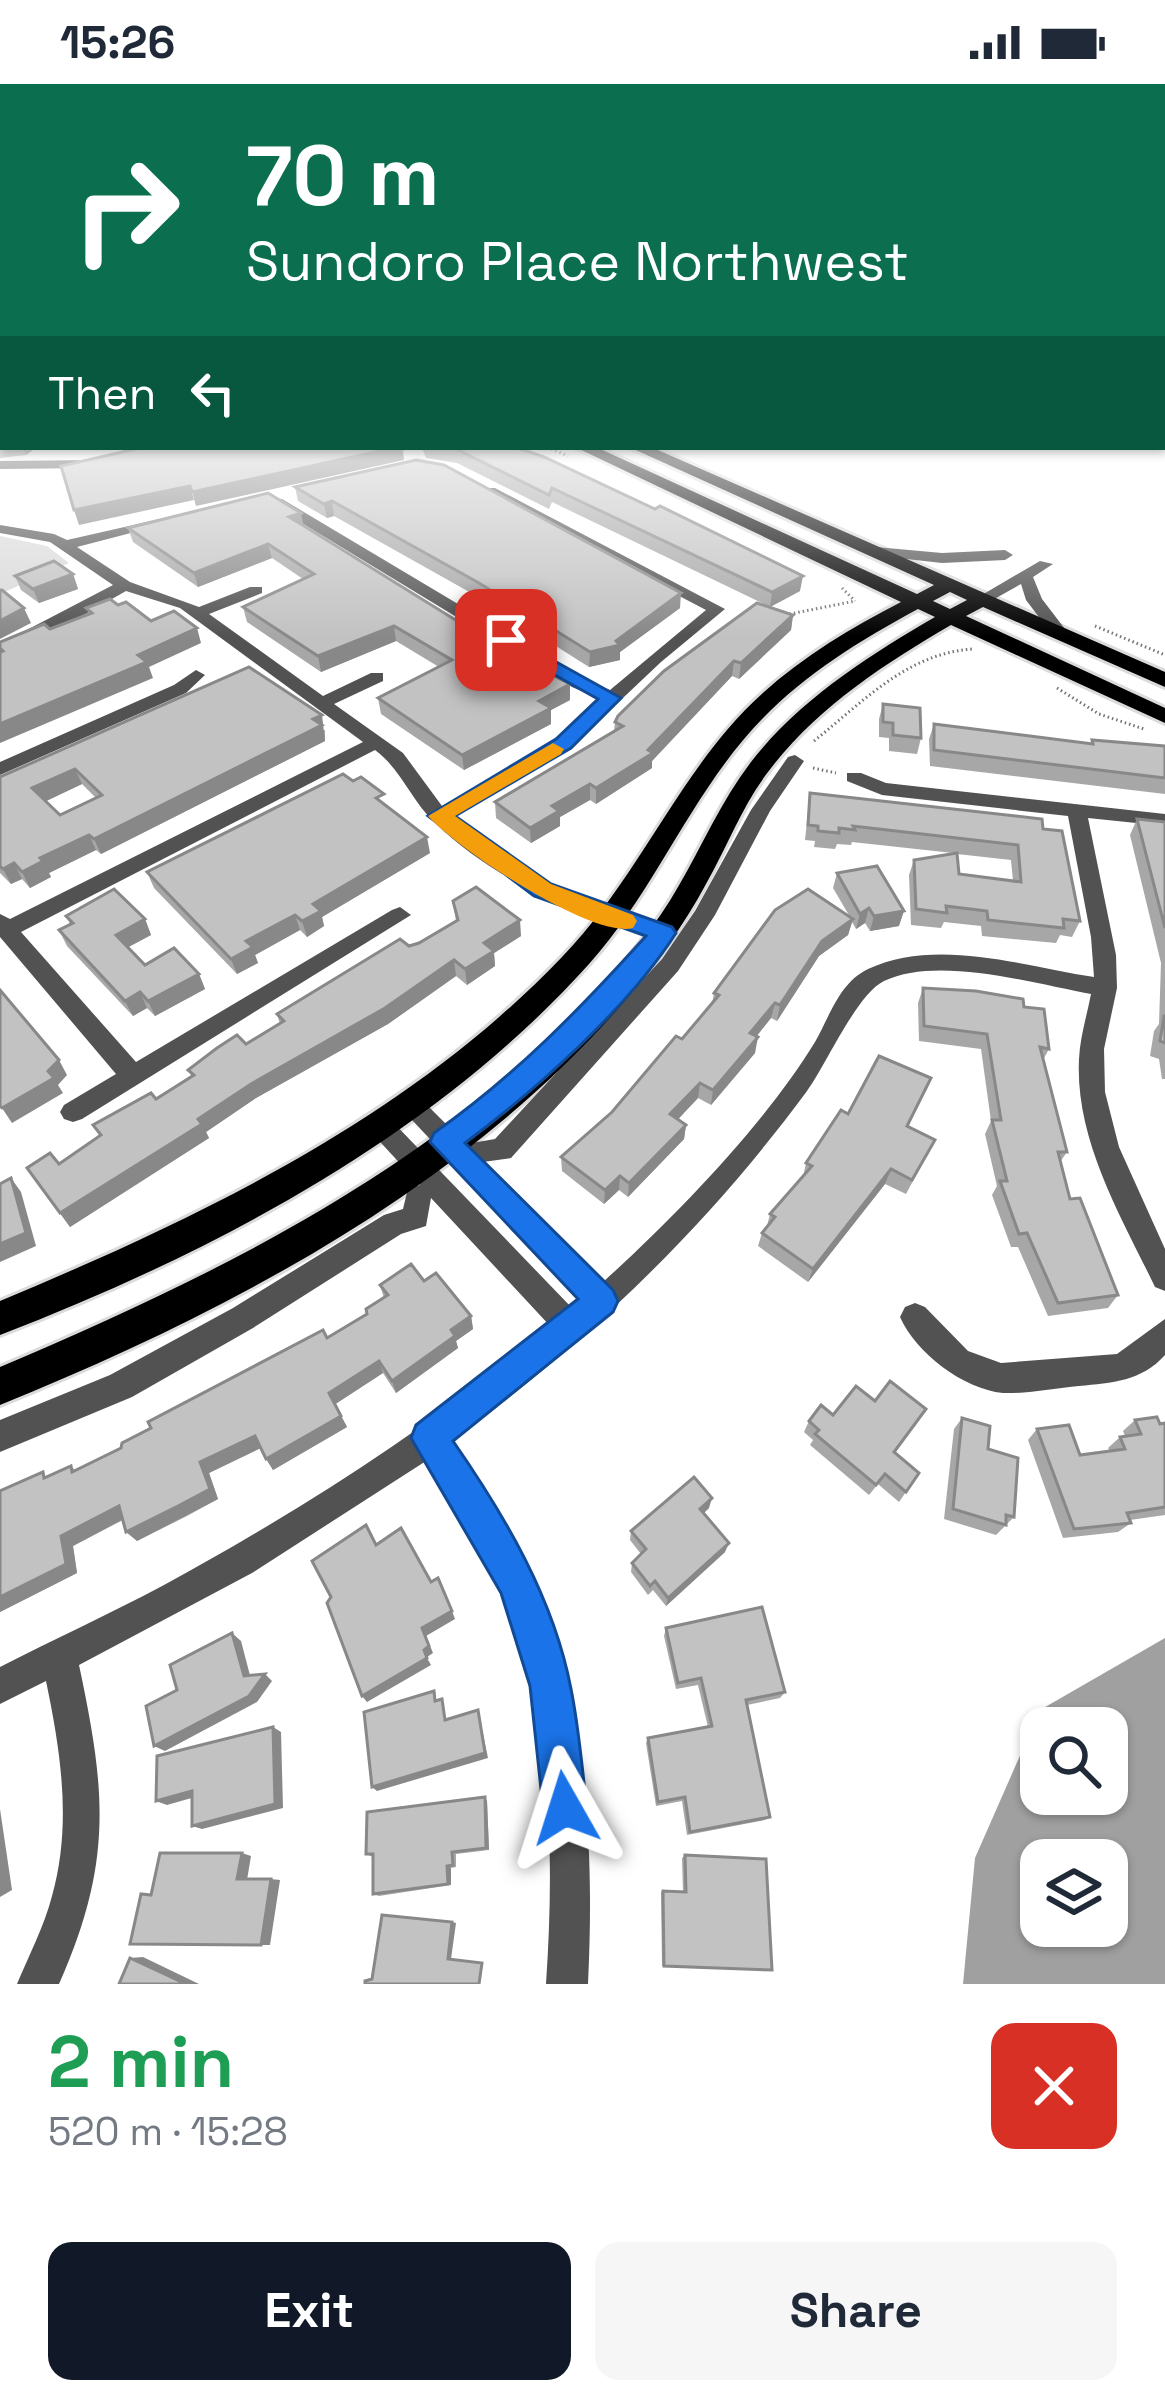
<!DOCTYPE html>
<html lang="en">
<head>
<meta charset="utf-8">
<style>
	:root { --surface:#fff; --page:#f6f6f7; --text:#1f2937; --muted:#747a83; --accent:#111827 }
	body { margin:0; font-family:"Space Grotesk",sans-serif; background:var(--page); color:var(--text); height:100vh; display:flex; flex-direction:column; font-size:45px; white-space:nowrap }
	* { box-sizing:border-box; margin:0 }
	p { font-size:39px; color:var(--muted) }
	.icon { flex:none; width:66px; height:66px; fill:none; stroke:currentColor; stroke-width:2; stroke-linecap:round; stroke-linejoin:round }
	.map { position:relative; height:1900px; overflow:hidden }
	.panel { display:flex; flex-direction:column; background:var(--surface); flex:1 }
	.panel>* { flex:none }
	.top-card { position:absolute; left:0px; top:0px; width:1167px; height:366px; box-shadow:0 3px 9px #0004; background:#0b6e4f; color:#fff; overflow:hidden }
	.buttons { position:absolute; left:1020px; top:1623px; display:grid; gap:24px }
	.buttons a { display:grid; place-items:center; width:108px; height:108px; border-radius:24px; background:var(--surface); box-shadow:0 3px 9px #0004; font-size:60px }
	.pin { position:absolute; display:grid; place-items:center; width:102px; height:102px; color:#fff; margin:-51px; border-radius:24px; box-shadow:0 6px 18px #0006 }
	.me { position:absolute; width:132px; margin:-66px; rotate:354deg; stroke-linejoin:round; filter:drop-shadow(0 0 9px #0008) }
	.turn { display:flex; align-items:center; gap:42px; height:252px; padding:0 48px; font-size:54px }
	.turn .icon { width:156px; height:156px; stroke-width:2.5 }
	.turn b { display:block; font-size:84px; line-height:102px }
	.then { display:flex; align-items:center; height:114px; padding:0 48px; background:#0003; gap:24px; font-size:45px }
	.round { display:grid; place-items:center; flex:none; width:126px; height:126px; border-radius:24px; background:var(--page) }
	.headline { display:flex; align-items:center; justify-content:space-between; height:204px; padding:0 48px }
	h1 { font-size:72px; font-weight:700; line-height:90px; color:#1e9e55 }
	.cta { display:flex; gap:24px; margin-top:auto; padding:24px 48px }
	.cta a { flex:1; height:138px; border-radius:24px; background:var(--accent); color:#fff; font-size:48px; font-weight:700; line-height:138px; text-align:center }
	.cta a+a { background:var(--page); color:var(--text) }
	.status { display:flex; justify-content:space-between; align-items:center; height:84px; padding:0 60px; background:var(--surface); direction:ltr }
	.status svg { height:33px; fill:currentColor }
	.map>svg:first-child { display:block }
	.green { fill:#d9d9d9 }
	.water { fill:#a0a0a0; fill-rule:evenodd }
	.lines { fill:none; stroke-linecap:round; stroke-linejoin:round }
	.major-casing { stroke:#dbdbdb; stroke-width:6 }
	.path { stroke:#747474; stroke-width:3; stroke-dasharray:1.5 3; stroke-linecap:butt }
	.minor { fill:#525252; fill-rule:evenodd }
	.major { fill:#000; fill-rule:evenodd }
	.wall { fill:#a7a7a7; fill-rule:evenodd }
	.shaded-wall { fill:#888 }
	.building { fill:#c2c2c2; stroke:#888; stroke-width:3; fill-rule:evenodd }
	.route { fill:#1a73e8; stroke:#114b97; stroke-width:3 }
	.slow { fill:#f59e0b }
</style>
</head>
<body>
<div class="status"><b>15:26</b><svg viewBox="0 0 49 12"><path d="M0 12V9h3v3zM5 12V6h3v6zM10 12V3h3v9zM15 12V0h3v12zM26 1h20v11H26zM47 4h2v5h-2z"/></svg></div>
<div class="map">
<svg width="1165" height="1900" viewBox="0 0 1165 1900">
	<rect width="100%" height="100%" fill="#fff"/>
	<polygon class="green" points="0,452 47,462 69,479 0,510"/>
	<path class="water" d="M1165,1554V1900H963L975,1774L1040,1626ZM1107,1644V1710H1041V1644ZM1107,1776V1842H1041V1776Z"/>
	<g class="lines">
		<defs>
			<path id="major" d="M575,363H596L917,510L934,501L629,363H651L1165,588V603L983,523L966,532L1165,624V639L951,541C884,580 815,625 768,688C742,722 727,763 706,800C683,843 654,882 623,919C461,1106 226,1229 0,1321V1283C217,1191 440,1082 601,904C630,873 657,840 678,803C702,762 721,717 751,678C799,616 868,572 935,533L918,525C853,560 791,599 744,655C685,725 651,811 589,880C435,1052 213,1169 0,1251V1217C203,1132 408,1034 562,873C629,804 666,718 727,646C774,590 837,551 901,518ZM950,508L967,516L950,525L933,517Z"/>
		</defs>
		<use href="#major" class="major-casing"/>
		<g class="path">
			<polyline points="547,363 568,372"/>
			<polyline points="842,504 855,517"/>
			<polyline points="785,531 855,517"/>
			<polyline points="1095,542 1165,571"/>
			<polyline points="1057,604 1099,630 1144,645"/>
			<path d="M814,657C863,618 906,570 972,565"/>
			<polyline points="813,684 836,689"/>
		</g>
		<g class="minor">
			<polygon points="0,377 93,376 100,380 93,384 0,385"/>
			<path d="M485,404H495L725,525L661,578L570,664L453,733L515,779L579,814L671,843L674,849L671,855L663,857C580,832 497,799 434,738C411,716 401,685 375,666L21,848L136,978L392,826L400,823L411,831L82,1035L73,1038L64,1035L60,1028L64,1021L116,990L0,853V830L10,835L363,658L180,524L126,507L38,557L0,571V560L113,501L50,458L0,449V441L54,450L67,456L173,432V438L77,463L130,498L199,523L250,503H262V509L209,530L323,612L371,589H383V597L334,620L403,669L442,722L556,656L601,615L572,603L272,421V415H282L584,595L610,606L706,526L485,410Z"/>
			<polygon points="876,463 942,469 1005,466 1013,471 1005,476 942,479 871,471 871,465"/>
			<polygon points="1040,477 1053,480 1033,493 1042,515 1068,549 1066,553 1054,553 1026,516 1021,500 989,518 975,515"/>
			<polygon points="196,586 205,591 186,609 0,691 0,678 174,601"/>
			<path d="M795,671L804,677L770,727L715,831L678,887L511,1074L483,1078L603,1198C675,1133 765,1040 815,958C830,932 839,899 868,885C936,853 1023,882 1094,893L1091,853L1068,732L882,711L847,697V689H861L886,699L1165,730V742L1088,734L1116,871L1117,904L1104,965L1105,1008L1119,1063L1165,1165V1207L1155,1203C1121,1132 1075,1056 1079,975C1080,953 1087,931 1091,910C1035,900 938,871 884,897C857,910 827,979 807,1007C706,1144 587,1258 451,1358C574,1534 598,1690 588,1900H546C555,1767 552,1627 500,1503C482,1458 453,1417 426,1377L252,1489L79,1581C106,1708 113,1778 59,1900H17C29,1871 44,1843 52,1812C72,1741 61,1669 46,1597L0,1620V1583C54,1555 110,1530 164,1501C300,1427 432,1342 551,1243L431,1114L426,1142L401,1150L253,1244L132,1313L0,1368V1336L110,1291L233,1224L384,1131L403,1125L408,1104L420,1101L370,1047L366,1040L370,1033L379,1029L388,1033L573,1225L582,1217L397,1020L401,1013H419L466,1060L495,1055L662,875L695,827L751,726L788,673Z"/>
			<path d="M915,1219L925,1223L968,1267L1001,1279L1117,1270L1165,1235V1271C1142,1297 1112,1299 1079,1302C1055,1304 1027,1310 1003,1309C963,1305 916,1269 900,1233L905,1223Z"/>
		</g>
		<use href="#major" class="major"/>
	</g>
	<g class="wall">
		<polygon points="0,287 3,287 3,363 37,363 26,371 0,374"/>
		<polygon points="419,363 515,363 800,507 770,523 552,418 549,425 457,379 426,374 422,364"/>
		<polygon points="295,403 680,524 620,568 620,576 589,583 480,514 334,432 327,434 298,417"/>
		<polygon points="304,442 512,571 570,600 570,616 551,626 551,640 464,686 381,630 378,614 439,583 396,557 321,588 247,538 243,523 303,495 272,474 198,503 133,458 128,444"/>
		<polygon points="73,490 78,505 39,519 21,506 15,492"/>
		<polygon points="793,531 791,546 739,595 732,592 652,677 652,684 596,720 590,716 560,733 560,742 531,759 496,734 495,718 614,647 615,638"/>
		<polygon points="883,620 921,654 917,670 889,667 889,654 879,653 879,635"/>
		<polygon points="934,640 1090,660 1092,656 1165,662 1165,710 930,682 929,655"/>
		<path d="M325,646V657L101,770L96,766L49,789L51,793L30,804L22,795L11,800L0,789V693ZM82,700L96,714L60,731L46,717Z"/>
		<path d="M810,709L1043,745L1080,837L1072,853L1060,851L1056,859L982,852L981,842L944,838L941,844L911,841L909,791L914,776L953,769L852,758L851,761L837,760L835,765L814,763L815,757L805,756ZM957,770L1011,776L1013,797L959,790Z"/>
		<polygon points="386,722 430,769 322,833 324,842 307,853 300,846 255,871 258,879 237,890 154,804 147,788"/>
		<polygon points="1137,735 1165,738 1165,995 1162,995 1159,975 1150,972 1154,947 1159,940 1161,879 1130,751"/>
		<polygon points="837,789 899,842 870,847 865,839 856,845 852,838 848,851 819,872 777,937 771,934 756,953 755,969 711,1021 698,1014 678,1035 686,1041 684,1055 628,1113 619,1106 604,1120 562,1087 561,1073 612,1028 682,955 712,920 714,909 850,833 833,804"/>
		<polygon points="453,817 521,852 494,869 495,882 467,901 456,892 388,940 256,1014 206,1048 209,1054 70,1143 27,1084 59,1080 100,1052 93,1041 156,1015 192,993 188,986 246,960 280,940 277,930 409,862 419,859 456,837"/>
		<polygon points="66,832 145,835 151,851 128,863 145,881 199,890 205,905 155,932 147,924 133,932 67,862 59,846 70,840"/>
		<polygon points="923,904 1024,923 1049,965 1043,976 1067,1068 1060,1078 1070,1115 1118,1211 1108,1224 1048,1232 1018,1163 1011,1163 992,1111 997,1102 985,1050 991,1037 981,965 919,957 918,919"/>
		<polygon points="931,994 908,1042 935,1056 906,1110 885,1100 808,1198 758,1162 762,1149 767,1142 770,1130 803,1093 806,1079 848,1030"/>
		<polygon points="424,1197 471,1232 473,1245 456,1257 458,1264 396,1309 383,1289 335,1320 347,1343 273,1386 261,1364 209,1389 218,1415 187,1432 137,1457 123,1436 73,1462 77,1489 0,1528 0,1407 48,1392 71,1382 76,1387 327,1254 367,1230 384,1214 380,1201"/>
		<polygon points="875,1317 919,1336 895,1369 919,1389 899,1418 878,1400 869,1411 810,1361 813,1356 804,1348 809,1337 833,1331"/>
		<polygon points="962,1334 988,1365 1014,1433 996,1451 944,1435 954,1345"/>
		<polygon points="1135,1336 1165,1339 1165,1431 1130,1436 1131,1439 1118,1448 1063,1454 1028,1356 1037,1345 1080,1371 1110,1367 1108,1364 1120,1353 1125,1352 1123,1347"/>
		<polygon points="709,1424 704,1429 725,1468 666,1522 653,1506 648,1511 631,1488 632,1479 641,1470 630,1456 631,1447"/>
		<polygon points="666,1544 785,1608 780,1614 747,1621 770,1733 765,1736 687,1751 682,1717 656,1722 646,1659 648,1654 708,1643 698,1601 676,1605 664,1552"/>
		<polygon points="487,1717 489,1766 456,1770 456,1783 451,1784 451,1801 379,1812 373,1810 373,1773 366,1770"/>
		<polygon points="685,1771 772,1886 662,1882 661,1808 683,1808 682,1774"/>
	</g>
	<g class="shaded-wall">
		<polygon points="23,363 37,363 26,371"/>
		<polygon points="398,363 410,363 403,367 404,376 196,422 192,408"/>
		<polygon points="190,402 194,416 79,441 74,426"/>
		<polygon points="332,417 334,432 327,434 324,420"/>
		<polygon points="301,429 304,443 289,433"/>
		<polygon points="268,460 272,474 198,503 194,489"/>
		<polygon points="73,490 78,505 39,519 33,505"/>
		<polygon points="803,492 800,507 770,523 772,508"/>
		<polygon points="681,509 680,524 620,568 620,576 589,583 590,568 616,557"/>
		<polygon points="24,524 31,539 0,555 0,537"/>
		<polygon points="793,531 791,546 739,595 741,579"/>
		<polygon points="394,542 396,557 321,588 318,572"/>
		<polygon points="197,544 201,559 149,583 153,594 0,659 0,640 138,571"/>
		<polygon points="734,577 732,592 652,677 652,684 596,720 596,704 648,666"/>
		<polygon points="570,600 570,616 551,626 551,640 464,686 462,671 539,617"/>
		<polygon points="322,631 325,657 101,770 94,755"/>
		<polygon points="75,685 82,700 40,720 32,704"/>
		<polygon points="590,700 590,716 560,733 560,742 531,759 530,744 552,722"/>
		<polygon points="89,751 96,766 49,789 51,793 30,804 22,788 40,774"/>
		<polygon points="427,753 430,769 322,833 324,842 307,853 302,837 313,820"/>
		<polygon points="14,779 22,795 11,800 3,785"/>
		<polygon points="869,824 865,839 856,845 860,830"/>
		<polygon points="904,827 899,842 870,847 874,832"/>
		<polygon points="295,831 300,846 255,871 258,879 237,890 231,875 246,857"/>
		<polygon points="145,835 151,851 123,866 116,851"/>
		<polygon points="853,835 848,851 819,872 777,937 780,921 822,857"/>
		<polygon points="520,836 521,852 494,869 495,882 467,901 465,885 484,859"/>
		<polygon points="454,876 456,892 388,940 256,1014 206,1048 209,1054 70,1143 60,1129 251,1000"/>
		<polygon points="199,890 205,905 155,932 148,917"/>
		<polygon points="140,908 147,924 133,932 125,917"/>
		<polygon points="775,919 771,934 747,964 750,949"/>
		<polygon points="758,953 755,969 711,1021 713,1006"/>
		<polygon points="59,976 67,991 58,1001 63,1009 12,1039 2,1024"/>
		<polygon points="700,999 698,1014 669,1045 670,1030"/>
		<polygon points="686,1041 684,1055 628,1113 629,1099"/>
		<polygon points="891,1085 885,1100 808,1198 813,1185"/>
		<polygon points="620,1092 619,1106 604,1120 605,1106"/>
		<polygon points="11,1094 21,1108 36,1162 0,1178 0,1160"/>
		<polygon points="471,1232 473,1245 456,1257 458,1264 396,1309 392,1297 451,1246"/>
		<polygon points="379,1277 383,1289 334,1321 329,1309"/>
		<polygon points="341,1332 347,1343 273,1386 266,1375"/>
		<polygon points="255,1352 263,1363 209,1389 218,1415 137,1457 126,1448 200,1378"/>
		<polygon points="712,1414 709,1424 697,1435 700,1425"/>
		<polygon points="119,1422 129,1432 73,1462 77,1489 0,1528 0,1513 61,1452"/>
		<polygon points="729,1459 725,1468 666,1522 668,1514"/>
		<polygon points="452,1527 455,1535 426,1552 433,1569 427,1573 424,1566 422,1544"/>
		<polygon points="232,1549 241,1557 252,1599 244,1592"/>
		<polygon points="427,1574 431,1581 367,1618 362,1612"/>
		<polygon points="265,1590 272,1597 257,1618 165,1667 154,1662"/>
		<polygon points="478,1626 488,1674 377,1707 372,1703"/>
		<polygon points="273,1643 281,1648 283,1724 202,1745 192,1742"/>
		<polygon points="192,1707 202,1711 167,1721 156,1717"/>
		<polygon points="485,1713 487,1717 489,1766 486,1764"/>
		<polygon points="0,1725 12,1806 0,1813"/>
		<polygon points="242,1769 251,1772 247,1796 237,1795"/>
		<polygon points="447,1782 451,1784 451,1801 448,1800"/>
		<polygon points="271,1795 280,1796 270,1861 261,1861"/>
		<polygon points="452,1838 456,1839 451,1875 448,1875"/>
		<polygon points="143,1873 199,1900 186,1900 130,1874"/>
	</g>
	<g class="building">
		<polygon points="1,287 3,287 3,359 0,359"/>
		<polygon points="144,363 398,363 192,408 190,402 74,426 61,382"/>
		<polygon points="441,363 515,363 544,373 655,425 660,422 803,492 772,508 552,404 549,411 456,365"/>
		<polygon points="416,376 444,381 681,509 616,557 620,561 590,568 479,499 332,417 324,420 295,403"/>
		<polygon points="268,409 301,429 289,433 304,442 512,571 570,600 539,617 551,624 462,671 378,614 452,576 394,542 318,572 243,523 314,490 268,460 194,489 128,444"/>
		<polygon points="54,477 73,490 33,505 15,492"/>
		<polygon points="0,506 2,506 24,524 0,537"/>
		<polygon points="110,515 118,521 126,518 151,537 174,527 197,544 138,571 147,578 0,640 0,568 3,567 0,564 0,558 44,540 50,545 92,529 86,524"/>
		<polygon points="757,519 793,531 741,579 734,577 648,666 653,669 596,704 590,700 552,722 559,727 530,744 495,718 623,642 615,638 618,632 664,587"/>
		<path d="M249,583L322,631L313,635L322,641L94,755L89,751L40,774L43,777L22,788L14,779L3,785L0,782V693ZM75,685L102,711L60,731L32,704Z"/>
		<polygon points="883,620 920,624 921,654 893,651 893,639 883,638"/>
		<polygon points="934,640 1093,660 1092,656 1165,662 1165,694 934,666"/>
		<polygon points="343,690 353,697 361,693 384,710 376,714 427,753 313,820 321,827 302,837 295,831 246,857 253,863 231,875 147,788"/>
		<polygon points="810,709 1042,735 1043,745 1062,747 1080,837 1063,835 1064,844 988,836 987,827 946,822 947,829 916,825 914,776 957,769 959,790 1021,798 1018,761 853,742 855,746 839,744 839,749 818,747 818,742 808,741"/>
		<polygon points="1137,735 1165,738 1165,844"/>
		<polygon points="877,782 904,827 874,832 869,824 860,830 837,789"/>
		<polygon points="476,803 520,836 484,859 494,867 465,885 454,876 385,924 251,1000 198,1035 202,1040 60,1129 27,1084 50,1069 59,1080 101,1051 93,1041 151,1009 156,1015 194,991 188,986 217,964 237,951 246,960 284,937 277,930 400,855 409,862 419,859 458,836 453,817"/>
		<polygon points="114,805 145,835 116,851 145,881 174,864 199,890 148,917 140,908 125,917 59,846 73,839 66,832"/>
		<polygon points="808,805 853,835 822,857 780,921 775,919 750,949 758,953 713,1006 700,999 670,1030 686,1041 629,1099 620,1092 605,1106 561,1073 612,1028 676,952 682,955 719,911 714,909 775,826"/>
		<polygon points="923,904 976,907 1023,915 1024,923 1044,925 1049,965 1040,963 1067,1068 1058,1068 1070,1115 1080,1114 1118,1211 1058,1219 1027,1149 1019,1150 1000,1097 1007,1097 992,1036 1001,1036 987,950 924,942"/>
		<polygon points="0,906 59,976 48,987 54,994 2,1024 0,1022"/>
		<polygon points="1164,932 1165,932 1165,959 1160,957"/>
		<polygon points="879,972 931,994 907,1042 935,1056 912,1096 891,1085 813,1185 762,1149 775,1133 770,1130 812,1082 806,1079 841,1026 848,1030"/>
		<polygon points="11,1094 26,1149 0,1160 0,1100"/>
		<polygon points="411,1180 424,1197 436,1189 471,1232 451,1246 455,1252 392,1297 379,1277 329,1309 341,1332 266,1375 255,1352 200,1378 210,1405 178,1422 126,1448 119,1422 61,1452 66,1480 0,1513 0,1407 43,1388 44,1394 71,1382 72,1388 121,1364 122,1359 151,1344 148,1338 323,1246 327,1254 367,1230 366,1225 388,1211 380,1201"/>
		<polygon points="890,1297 926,1325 894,1368 919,1389 906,1408 885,1390 876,1401 815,1350 819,1346 809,1337 821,1321 833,1331 856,1302 875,1317"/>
		<polygon points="1157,1333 1160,1340 1165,1339 1165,1423 1127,1429 1131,1439 1074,1445 1037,1345 1069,1341 1080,1371 1125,1365 1120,1353 1141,1350 1135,1336"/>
		<polygon points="962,1334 990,1342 988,1365 1018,1374 1014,1433 1006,1431 1006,1441 953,1425"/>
		<polygon points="694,1393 712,1414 700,1425 729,1459 668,1514 655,1497 650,1502 632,1479 646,1465 631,1447"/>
		<polygon points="366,1441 376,1461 401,1444 431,1498 438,1494 452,1527 422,1544 429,1562 424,1566 427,1574 362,1612 327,1519 331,1513 312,1477"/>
		<polygon points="762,1523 785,1608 746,1616 770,1733 690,1748 685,1713 658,1718 648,1654 712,1642 701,1594 678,1599 666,1544"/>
		<polygon points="232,1549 244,1592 265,1590 249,1612 154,1662 146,1622 177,1606 170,1581"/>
		<polygon points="434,1607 435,1617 442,1615 445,1636 478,1626 485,1669 372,1703 364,1628"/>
		<polygon points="273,1643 275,1720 192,1742 192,1707 156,1717 157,1672"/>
		<polygon points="485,1713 486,1764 452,1768 453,1781 447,1782 448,1800 373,1810 373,1770 366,1770 367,1728"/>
		<polygon points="160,1769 242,1769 237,1795 271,1795 261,1861 130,1860 141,1810 151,1811"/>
		<polygon points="685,1771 766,1775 772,1886 664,1882 663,1807 686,1808"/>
		<polygon points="382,1831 452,1838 448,1875 482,1879 479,1900 365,1900 365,1897 372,1895"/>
		<polygon points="130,1874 186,1900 119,1900"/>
	</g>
	<linearGradient id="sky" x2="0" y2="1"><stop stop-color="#8baccb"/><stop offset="0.52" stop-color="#fff"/><stop offset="1" stop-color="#fff" stop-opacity="0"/></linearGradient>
	<rect width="1165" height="553" fill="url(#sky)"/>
	<path class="route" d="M506,550L621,614L571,664L455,732L551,800L672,843L676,849C628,924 536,1006 465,1059L613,1206L618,1217L613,1228L453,1357C505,1432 554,1515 571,1605C579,1644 582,1685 587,1724L580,1740L565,1746L549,1740L543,1724L530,1602L501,1509L411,1354L416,1341L578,1215L430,1058L434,1049C515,992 580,925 646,852L534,812L428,732L556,655L598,615L499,560V552Z"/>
	<path class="slow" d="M553,659L564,665L561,670L455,732L551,800L633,831L637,837L633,844C592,855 456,764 428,732Z"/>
</svg>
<div class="buttons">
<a><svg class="icon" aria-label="search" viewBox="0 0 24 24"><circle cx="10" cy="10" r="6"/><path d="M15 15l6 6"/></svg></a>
<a><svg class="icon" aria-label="layers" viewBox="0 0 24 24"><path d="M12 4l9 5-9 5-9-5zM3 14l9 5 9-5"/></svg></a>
</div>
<div class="pin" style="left:506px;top:556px;background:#d93025"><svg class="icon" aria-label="arrive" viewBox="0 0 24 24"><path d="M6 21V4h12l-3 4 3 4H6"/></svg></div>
<svg class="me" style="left:565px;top:1724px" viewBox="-20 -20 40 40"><path d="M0-17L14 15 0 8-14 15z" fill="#1a73e8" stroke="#fff" stroke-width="4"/></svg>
<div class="top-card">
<div class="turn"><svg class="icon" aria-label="right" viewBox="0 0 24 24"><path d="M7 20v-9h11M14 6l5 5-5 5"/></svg><div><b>70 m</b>Sundoro Place Northwest</div></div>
<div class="then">Then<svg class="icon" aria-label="left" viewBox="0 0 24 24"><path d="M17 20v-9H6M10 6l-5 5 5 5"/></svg></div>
</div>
</div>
<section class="panel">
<div class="headline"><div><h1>2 min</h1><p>520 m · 15:28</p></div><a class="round" style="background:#d93025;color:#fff"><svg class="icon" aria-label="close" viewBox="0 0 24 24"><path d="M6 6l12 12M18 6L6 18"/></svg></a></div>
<div class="cta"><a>Exit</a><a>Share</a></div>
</section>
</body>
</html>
